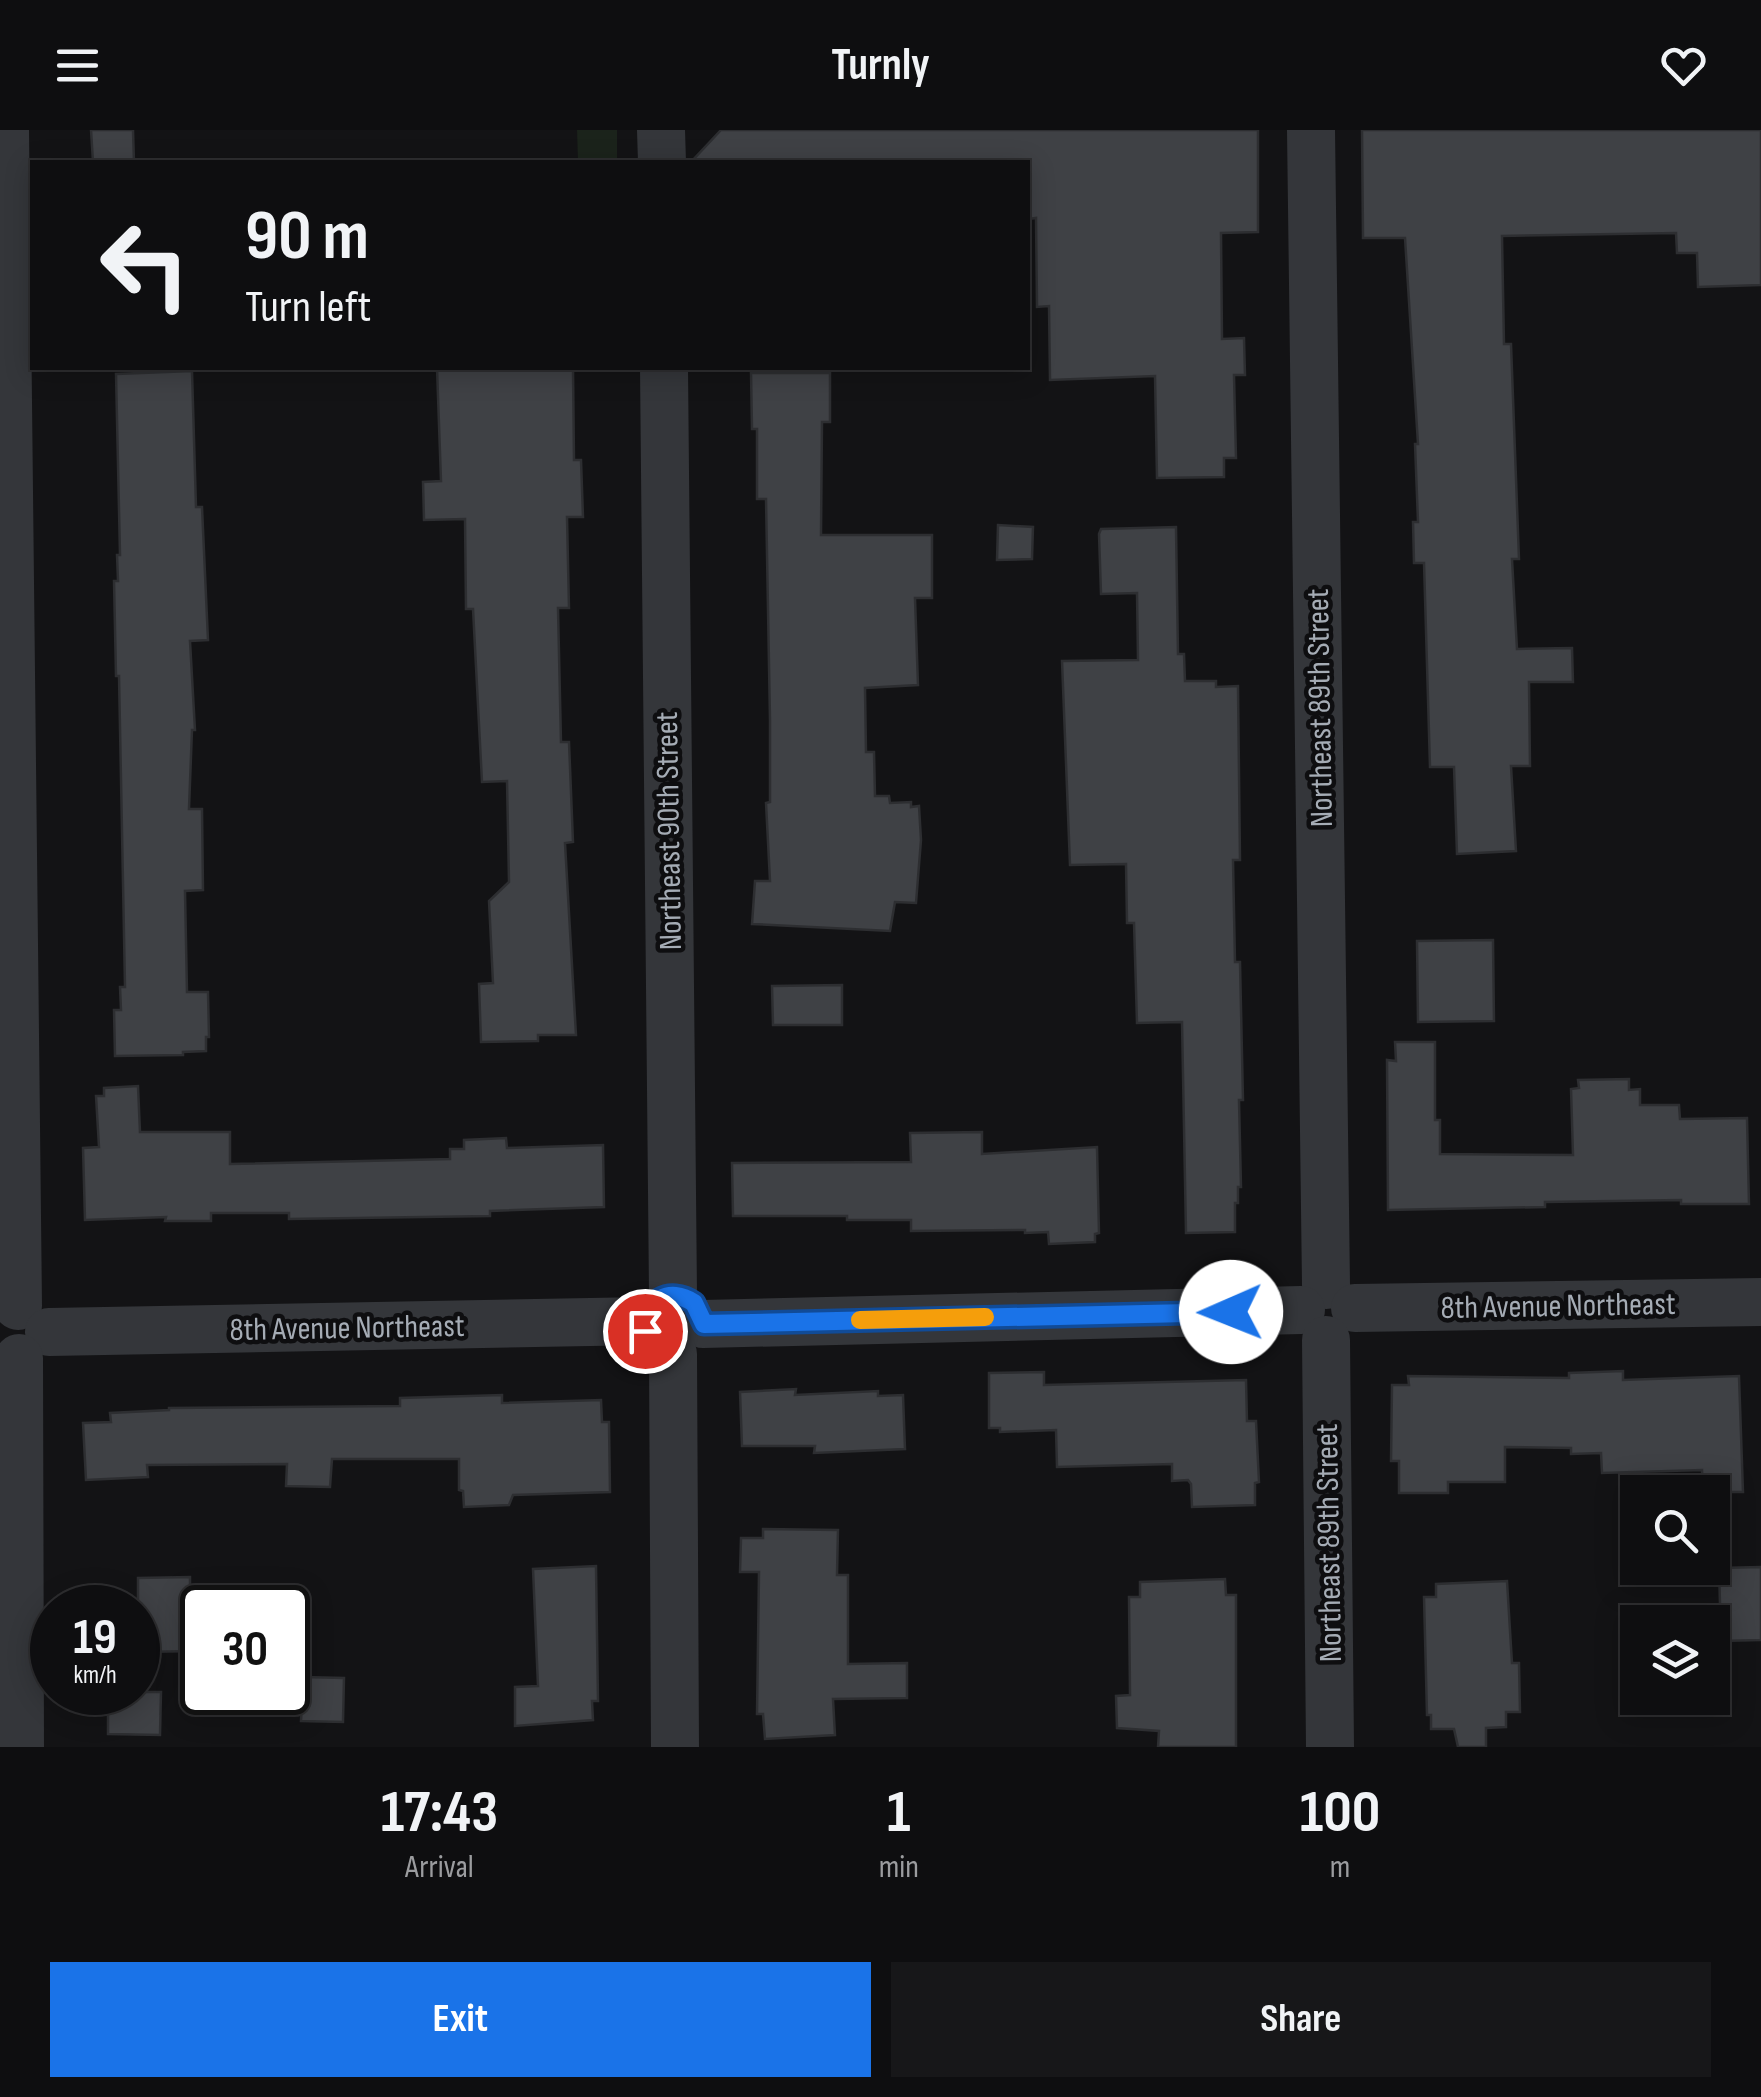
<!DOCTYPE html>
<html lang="en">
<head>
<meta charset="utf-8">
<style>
	:root { --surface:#0e0e10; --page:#171719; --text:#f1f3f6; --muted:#9b9c9f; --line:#2e2e30; --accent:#1a73e8 }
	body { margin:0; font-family:"Sofia Sans Condensed",sans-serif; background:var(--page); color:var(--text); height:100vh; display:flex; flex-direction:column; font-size:38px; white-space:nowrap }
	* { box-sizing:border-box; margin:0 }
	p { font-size:32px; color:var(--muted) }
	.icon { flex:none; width:55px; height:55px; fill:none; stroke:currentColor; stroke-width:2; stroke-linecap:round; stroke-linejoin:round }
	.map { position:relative; height:1617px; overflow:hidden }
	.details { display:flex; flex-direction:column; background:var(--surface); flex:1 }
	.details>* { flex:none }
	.hud { position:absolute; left:30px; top:30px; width:1000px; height:210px; border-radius:0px; box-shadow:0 5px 25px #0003,0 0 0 2px var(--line); background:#0e0e10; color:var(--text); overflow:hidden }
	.fabs { position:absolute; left:1620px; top:1345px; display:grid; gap:20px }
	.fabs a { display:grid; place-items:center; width:110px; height:110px; border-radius:0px; background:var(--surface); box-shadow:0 5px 25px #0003,0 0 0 2px var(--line); font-size:50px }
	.speed { position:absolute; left:30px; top:1455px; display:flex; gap:20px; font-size:50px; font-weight:700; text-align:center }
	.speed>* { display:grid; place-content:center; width:130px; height:130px; border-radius:50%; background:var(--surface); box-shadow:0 5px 25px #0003,0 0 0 2px var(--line); line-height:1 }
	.speed small { font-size:25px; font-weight:400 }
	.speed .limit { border:5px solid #111; border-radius:15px; background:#fff; color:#111 }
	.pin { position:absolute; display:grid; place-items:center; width:85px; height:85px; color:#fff; margin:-42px; border:5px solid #fff; border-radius:50%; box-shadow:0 2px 10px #0007 }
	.me { position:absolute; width:110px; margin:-55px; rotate:269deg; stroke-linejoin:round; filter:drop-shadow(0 0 8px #0008) }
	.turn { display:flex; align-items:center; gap:35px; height:210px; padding:0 50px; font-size:45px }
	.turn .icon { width:130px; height:130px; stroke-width:2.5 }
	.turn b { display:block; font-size:70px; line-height:85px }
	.eta { display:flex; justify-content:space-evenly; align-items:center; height:170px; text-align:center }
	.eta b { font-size:60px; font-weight:700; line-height:70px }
	.cta { display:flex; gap:20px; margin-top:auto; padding:20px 50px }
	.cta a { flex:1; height:115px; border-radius:0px; background:var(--accent); color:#fff; font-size:40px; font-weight:700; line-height:115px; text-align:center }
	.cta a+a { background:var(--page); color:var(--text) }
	header { display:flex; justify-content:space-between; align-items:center; height:130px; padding:0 50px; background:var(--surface); font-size:45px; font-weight:700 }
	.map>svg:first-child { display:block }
	.green { fill:#1b231b }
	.building { fill:#3f4145; stroke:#2d2e31; stroke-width:2.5 }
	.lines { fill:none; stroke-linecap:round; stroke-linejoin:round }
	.minor { stroke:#34363a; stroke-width:48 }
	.route-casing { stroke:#114b97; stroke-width:25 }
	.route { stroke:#1a73e8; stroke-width:18 }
	.slow { stroke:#f59e0b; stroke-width:18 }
	.labels { text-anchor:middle; stroke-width:9; stroke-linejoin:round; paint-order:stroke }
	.street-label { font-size:32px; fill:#a5acb5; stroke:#0e0e10 }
</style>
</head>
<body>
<header><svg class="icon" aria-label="menu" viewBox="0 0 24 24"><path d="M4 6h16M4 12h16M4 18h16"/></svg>Turnly<svg class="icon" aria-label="heart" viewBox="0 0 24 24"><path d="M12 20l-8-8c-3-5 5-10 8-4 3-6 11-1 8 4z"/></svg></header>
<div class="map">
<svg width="1761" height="1617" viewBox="0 0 1761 1617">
	<rect width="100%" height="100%" fill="#131315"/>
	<polygon class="green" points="577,0 617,0 617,32 578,32"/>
	<g class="building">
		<polygon points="91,0 133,0 134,32 93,32"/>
		<polygon points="721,0 1258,0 1258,102 1221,103 1222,209 1244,208 1245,245 1234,245 1236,328 1224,328 1224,347 1157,348 1155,246 1050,250 1049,176 1037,177 1036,88 1028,89 1028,32 691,32"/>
		<polygon points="1362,0 1761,0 1761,155 1698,157 1697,123 1677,123 1676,103 1502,106 1504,214 1511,214 1519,429 1512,429 1517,519 1572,518 1573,552 1529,552 1530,636 1511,636 1516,721 1457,724 1454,637 1430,637 1424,433 1414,433 1413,392 1418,392 1415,314 1418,314 1405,108 1363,108"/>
		<polygon points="437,238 573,238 574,330 581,330 583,387 567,387 569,478 558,478 561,612 569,612 573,712 565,713 576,905 538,905 538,911 481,912 479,854 493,853 489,771 509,752 507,651 482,652 473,479 466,479 465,389 424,390 423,352 441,351"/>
		<polygon points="192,241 196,377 202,377 208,510 190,511 195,600 192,600 189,679 202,679 203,760 185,761 187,862 208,862 209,907 206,907 206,921 183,922 183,925 115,926 114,880 121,880 120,857 125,857 119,546 116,546 114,451 118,451 117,425 120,425 116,244"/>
		<polygon points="751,243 830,243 830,292 822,292 821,405 932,405 932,468 915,468 918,555 865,558 866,622 874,622 875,666 889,666 890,673 911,672 911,677 919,676 921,710 916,773 895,772 890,801 752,794 755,751 770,751 766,673 770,672 770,590 766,369 757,369 757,299 752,299"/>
		<polygon points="998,395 1033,397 1032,429 997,430"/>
		<polygon points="1176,397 1178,524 1184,524 1185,551 1216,551 1216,557 1238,556 1240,730 1233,730 1235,832 1240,832 1243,970 1239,970 1241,1057 1238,1057 1238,1073 1235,1073 1235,1102 1186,1103 1182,892 1137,893 1134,793 1127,793 1126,734 1070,735 1062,531 1138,530 1137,463 1101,464 1099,404 1101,399"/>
		<polygon points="1493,810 1494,891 1418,892 1417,811"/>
		<polygon points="842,855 842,895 773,895 772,856"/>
		<polygon points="1395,912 1435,912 1435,990 1440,990 1440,1024 1573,1025 1571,959 1579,958 1578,950 1629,949 1629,960 1640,959 1640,975 1679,975 1680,989 1747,988 1749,1074 1681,1074 1681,1070 1545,1072 1545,1077 1388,1080 1387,930 1396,931"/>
		<polygon points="138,956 140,1002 230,1002 230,1034 450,1029 450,1019 464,1019 464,1010 506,1008 507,1018 603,1015 604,1077 490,1081 490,1086 289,1089 289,1083 211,1083 211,1091 165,1091 166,1087 85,1090 83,1018 99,1017 96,966 104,966 104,958"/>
		<polygon points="982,1002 982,1024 1097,1017 1099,1103 1095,1104 1095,1112 1049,1114 1048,1102 1025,1103 1025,1100 911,1101 911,1090 847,1090 847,1086 733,1086 732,1033 911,1032 910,1003"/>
		<polygon points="1623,1241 1623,1250 1739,1246 1743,1362 1703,1362 1702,1340 1602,1343 1601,1323 1571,1324 1571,1318 1505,1317 1505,1352 1448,1352 1448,1363 1399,1363 1399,1331 1391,1331 1392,1255 1409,1255 1408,1246 1569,1248 1569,1243"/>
		<polygon points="1044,1242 1044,1255 1246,1250 1247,1291 1256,1291 1259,1352 1255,1353 1255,1375 1192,1377 1191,1354 1188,1350 1172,1351 1172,1334 1057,1337 1056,1300 1000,1302 1000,1298 989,1298 989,1243"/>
		<polygon points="796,1259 795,1265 878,1261 878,1266 903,1265 905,1319 814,1323 815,1316 742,1316 740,1262"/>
		<polygon points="502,1265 502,1273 601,1270 602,1292 609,1292 610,1362 513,1365 509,1375 464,1377 463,1361 459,1360 459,1329 332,1329 330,1357 286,1356 287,1334 147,1335 148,1347 86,1350 83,1293 111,1292 110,1283 169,1280 169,1278 400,1276 400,1268"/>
		<polygon points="763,1399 838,1400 837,1445 848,1445 848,1534 907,1533 907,1568 833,1569 835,1605 765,1609 763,1584 757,1584 759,1442 740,1442 741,1408 763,1408"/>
		<polygon points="596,1436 598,1571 592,1571 593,1590 515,1596 515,1557 538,1556 533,1439"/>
		<polygon points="1761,1437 1761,1510 1721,1511 1719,1438"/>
		<polygon points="190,1447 190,1470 198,1471 198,1521 138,1522 138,1448"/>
		<polygon points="1225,1449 1226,1465 1236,1465 1236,1617 1158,1617 1159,1601 1117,1598 1116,1566 1130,1565 1129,1467 1140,1467 1140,1452"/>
		<polygon points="1507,1451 1512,1533 1519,1533 1520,1582 1506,1582 1506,1597 1486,1598 1486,1617 1458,1617 1454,1599 1431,1599 1431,1585 1427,1585 1424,1467 1436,1467 1436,1454"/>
		<polygon points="303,1547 344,1548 343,1592 301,1591"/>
		<polygon points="108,1562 161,1562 160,1605 108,1604"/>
	</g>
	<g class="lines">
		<g class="minor">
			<polyline points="5,0 18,1176"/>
			<polyline points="661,0 662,32"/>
			<polyline points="1311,0 1326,1155"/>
			<polyline points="664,238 673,1165"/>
			<polyline points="1355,1178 1761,1172"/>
			<polyline points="703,1194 1301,1180"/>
			<polyline points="49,1202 645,1191"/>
			<polyline points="1326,1210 1330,1617"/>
			<polyline points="673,1224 675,1617"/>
			<polyline points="19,1228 20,1617"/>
		</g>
	</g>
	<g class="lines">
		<defs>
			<path id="route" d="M645,1201C644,1171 669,1156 694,1173L704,1194L1231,1182"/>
		</defs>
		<use href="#route" class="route-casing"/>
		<use href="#route" class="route"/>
		<polyline class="slow" points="860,1190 985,1187"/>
	</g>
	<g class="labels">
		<g class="street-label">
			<text transform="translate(1319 578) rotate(-91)" y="11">Northeast 89th Street</text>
			<text transform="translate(668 701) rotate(-91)" y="11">Northeast 90th Street</text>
			<text transform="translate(1558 1175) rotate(-1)" y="11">8th Avenue Northeast</text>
			<text transform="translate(347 1197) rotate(-1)" y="11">8th Avenue Northeast</text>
			<text transform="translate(1328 1413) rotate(-91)" y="11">Northeast 89th Street</text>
		</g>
	</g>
</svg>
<div class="fabs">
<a><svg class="icon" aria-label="search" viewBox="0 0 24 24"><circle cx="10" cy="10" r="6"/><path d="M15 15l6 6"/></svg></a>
<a><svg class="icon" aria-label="layers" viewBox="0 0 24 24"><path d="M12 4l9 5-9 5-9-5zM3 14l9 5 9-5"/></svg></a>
</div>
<div class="speed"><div>19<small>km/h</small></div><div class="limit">30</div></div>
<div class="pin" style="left:645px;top:1201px;background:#d93025"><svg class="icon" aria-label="arrive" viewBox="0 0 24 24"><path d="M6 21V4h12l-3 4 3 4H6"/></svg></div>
<svg class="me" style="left:1231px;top:1182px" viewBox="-20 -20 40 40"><circle r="19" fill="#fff"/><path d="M0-13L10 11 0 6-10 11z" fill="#1a73e8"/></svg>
<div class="hud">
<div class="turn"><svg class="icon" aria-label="left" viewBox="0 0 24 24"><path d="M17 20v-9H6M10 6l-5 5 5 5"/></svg><div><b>90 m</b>Turn left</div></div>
</div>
</div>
<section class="details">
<div class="eta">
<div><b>17:43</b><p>Arrival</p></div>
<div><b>1</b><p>min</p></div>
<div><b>100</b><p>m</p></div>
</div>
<div class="cta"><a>Exit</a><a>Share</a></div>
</section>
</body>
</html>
